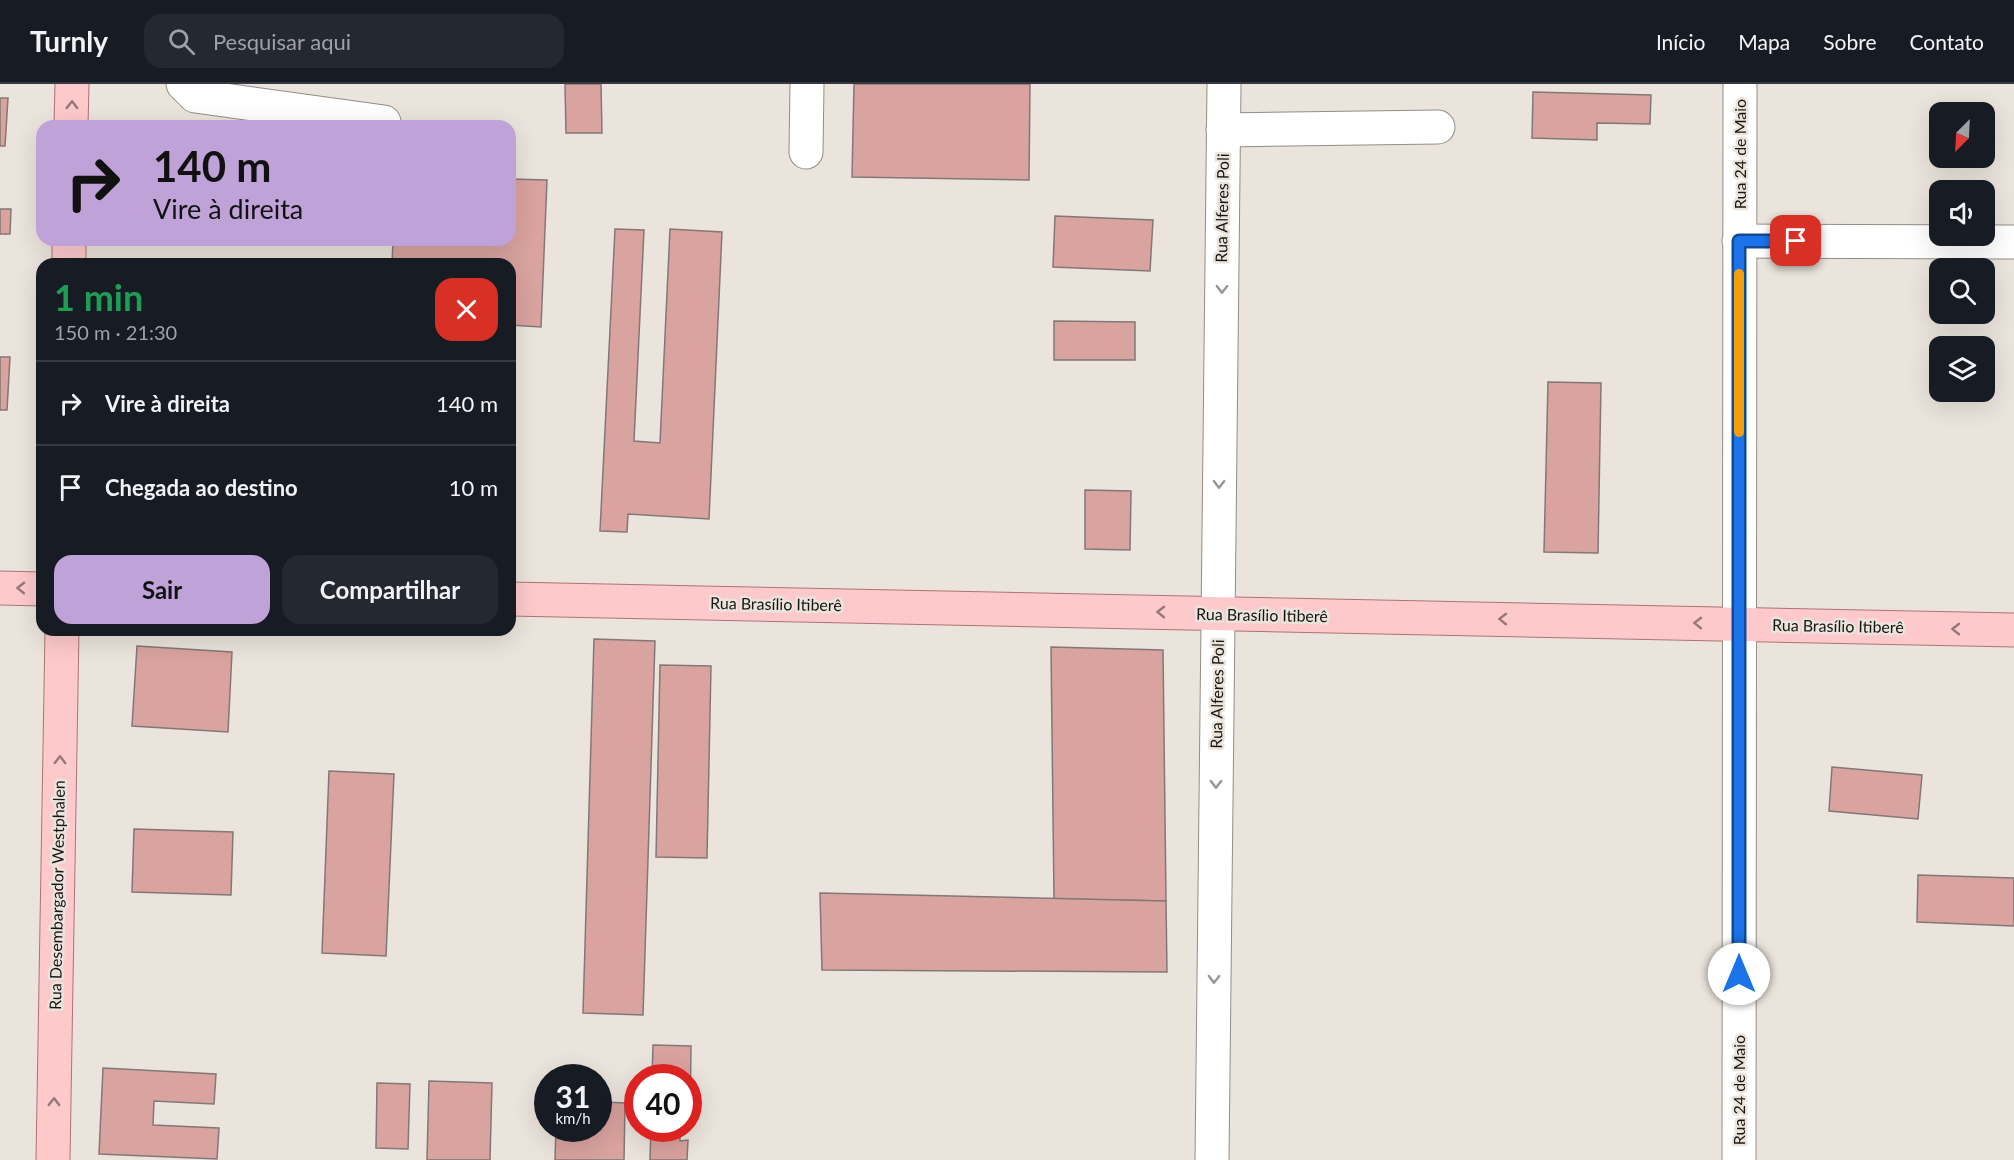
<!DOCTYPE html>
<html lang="pt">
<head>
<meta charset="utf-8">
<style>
	:root { --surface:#171b24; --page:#242831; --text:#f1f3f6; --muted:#9ea1a6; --line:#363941; --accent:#bea2d8 }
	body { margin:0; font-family:Lato,sans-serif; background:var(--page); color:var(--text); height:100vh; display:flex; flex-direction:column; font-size:22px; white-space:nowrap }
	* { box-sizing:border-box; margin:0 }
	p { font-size:20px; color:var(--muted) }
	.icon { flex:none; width:33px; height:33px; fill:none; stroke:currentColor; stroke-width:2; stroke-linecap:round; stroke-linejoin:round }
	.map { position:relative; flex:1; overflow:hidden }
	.details { position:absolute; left:36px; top:174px; width:480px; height:378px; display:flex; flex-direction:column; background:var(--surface); border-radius:18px; box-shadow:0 6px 24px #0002 }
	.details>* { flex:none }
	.top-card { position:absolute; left:36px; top:36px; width:480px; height:126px; border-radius:18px; box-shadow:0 6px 24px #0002; background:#bea2d8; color:#111; overflow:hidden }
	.needle { width:39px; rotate:204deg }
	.fabs { position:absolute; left:1929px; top:18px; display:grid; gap:12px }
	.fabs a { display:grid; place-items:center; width:66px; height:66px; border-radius:12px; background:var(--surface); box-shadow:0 6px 24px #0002; font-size:30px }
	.speed { position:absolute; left:534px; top:980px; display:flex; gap:12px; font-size:30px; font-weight:700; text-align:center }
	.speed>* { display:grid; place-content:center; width:78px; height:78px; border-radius:50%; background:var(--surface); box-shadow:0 6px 24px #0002; line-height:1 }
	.speed small { font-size:15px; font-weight:400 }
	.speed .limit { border:9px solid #d22; background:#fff; color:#111 }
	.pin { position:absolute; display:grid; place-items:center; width:51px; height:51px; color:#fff; margin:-26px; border-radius:12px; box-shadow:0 3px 9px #0006 }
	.me { position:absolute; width:66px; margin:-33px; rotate:0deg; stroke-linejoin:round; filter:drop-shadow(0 0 4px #0008) }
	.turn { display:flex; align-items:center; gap:21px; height:126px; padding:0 18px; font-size:27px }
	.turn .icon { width:78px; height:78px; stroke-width:2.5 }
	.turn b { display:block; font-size:42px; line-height:51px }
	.round { display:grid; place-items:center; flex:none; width:63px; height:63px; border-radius:18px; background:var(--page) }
	.summary { display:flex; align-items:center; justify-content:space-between; height:102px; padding:0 18px }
	h1 { font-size:36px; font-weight:700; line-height:45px; color:#1e9e55 }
	.action { display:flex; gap:12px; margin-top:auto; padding:12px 18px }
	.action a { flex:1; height:69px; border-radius:18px; background:var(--accent); color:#111; font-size:24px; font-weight:700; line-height:69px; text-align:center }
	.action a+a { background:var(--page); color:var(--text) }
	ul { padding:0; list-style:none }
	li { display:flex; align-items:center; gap:18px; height:84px; padding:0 18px; border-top:2px solid var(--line) }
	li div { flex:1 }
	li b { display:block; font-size:22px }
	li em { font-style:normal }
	header { display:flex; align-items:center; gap:36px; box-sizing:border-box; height:84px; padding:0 30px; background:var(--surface); border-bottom:2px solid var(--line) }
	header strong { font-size:28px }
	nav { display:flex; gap:33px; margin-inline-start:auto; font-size:21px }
	.search { width:420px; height:54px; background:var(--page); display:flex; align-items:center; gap:15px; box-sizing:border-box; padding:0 21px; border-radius:18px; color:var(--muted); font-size:22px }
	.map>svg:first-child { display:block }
	.building { fill:#d9a39f; stroke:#837877; stroke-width:1.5 }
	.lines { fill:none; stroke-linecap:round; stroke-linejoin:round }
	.minor-casing { stroke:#948d86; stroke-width:35 }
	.major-casing { stroke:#ad7374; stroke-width:35 }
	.minor { stroke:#fff; stroke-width:33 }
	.major { stroke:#fec9cb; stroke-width:33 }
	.oneway { stroke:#967878 }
	.oneway2 { stroke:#979695 }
	.route-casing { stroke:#114b97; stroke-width:15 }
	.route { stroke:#1a73e8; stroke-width:10 }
	.slow { stroke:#f59e0b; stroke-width:10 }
	.labels { text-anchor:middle; stroke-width:5; stroke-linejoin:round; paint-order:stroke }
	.street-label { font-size:16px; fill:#181613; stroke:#ebe4dc }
</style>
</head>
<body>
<header>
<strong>Turnly</strong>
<div class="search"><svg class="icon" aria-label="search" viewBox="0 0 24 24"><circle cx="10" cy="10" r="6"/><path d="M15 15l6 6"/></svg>Pesquisar aqui</div>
<nav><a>Início</a><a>Mapa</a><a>Sobre</a><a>Contato</a></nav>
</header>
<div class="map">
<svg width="2014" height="1076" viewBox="0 0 2014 1076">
	<rect width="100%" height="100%" fill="#ebe4dc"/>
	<g class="building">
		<polygon points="565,0 601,0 602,49 566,49"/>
		<polygon points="854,0 1030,0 1029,96 852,93"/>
		<polygon points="1533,8 1651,11 1650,40 1597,39 1597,56 1532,54"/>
		<polygon points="0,14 8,14 5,62 0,62"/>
		<polygon points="510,95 547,96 541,243 510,241 510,180 392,180 393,156 510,156"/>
		<polygon points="0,125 11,125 10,150 0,150"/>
		<polygon points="1055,132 1153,136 1150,187 1053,183"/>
		<polygon points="615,145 644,146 634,357 660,359 670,145 722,148 709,435 628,430 627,448 600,447"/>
		<polygon points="1054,237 1135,238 1135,276 1054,276"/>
		<polygon points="0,273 10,273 7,326 0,326"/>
		<polygon points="1548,298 1601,299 1598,469 1544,468"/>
		<polygon points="1085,406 1131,407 1130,466 1085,465"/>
		<polygon points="594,555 655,557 643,931 583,929"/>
		<polygon points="137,562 232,568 228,648 132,642"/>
		<polygon points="1051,563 1163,566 1166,817 1054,815"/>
		<polygon points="660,581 711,582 707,774 656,773"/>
		<polygon points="1832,683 1922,691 1918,735 1829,727"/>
		<polygon points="329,687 394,690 386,872 322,869"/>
		<polygon points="134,745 233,748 231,811 132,808"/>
		<polygon points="1918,791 2014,794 2014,842 1917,838"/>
		<polygon points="820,809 1166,817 1167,888 822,886"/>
		<polygon points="653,961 691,962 690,1032 688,993 652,993"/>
		<polygon points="103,984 216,990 214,1020 154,1017 153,1041 219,1044 217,1075 99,1070"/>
		<polygon points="429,997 492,999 490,1076 427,1076"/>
		<polygon points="377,999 410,1000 408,1065 376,1064"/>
		<polygon points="603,1018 625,1019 624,1076 555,1076 556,1044 598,1044 598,1028 603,1028"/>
		<polygon points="651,1044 680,1044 680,1057 688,1056 687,1076 650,1076"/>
	</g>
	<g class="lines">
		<defs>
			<g id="minor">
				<polyline points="183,0 195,12 384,38"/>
				<polyline points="1223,46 1438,43"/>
				<polyline points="806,68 807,0"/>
				<polyline points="1739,157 2014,158"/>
				<polyline points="1212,1076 1224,0"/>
				<polyline points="1739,1076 1740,0"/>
			</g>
			<g id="major">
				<polyline points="71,42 72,0"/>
				<polyline points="69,180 69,156"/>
				<polyline points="0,504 42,505"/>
				<polyline points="510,515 2014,546"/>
				<polyline points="53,1076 62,546"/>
			</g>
		</defs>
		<use href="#minor" class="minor-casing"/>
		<use href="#major" class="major-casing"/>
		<use href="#minor" class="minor"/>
		<use href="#major" class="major"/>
	</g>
	<defs><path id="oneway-chevron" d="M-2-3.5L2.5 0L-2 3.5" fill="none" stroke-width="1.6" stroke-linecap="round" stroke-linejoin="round" transform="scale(1.5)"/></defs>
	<g class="oneway">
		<use href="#oneway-chevron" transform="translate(72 21) rotate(-89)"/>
		<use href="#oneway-chevron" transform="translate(21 504) rotate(-179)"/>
		<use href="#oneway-chevron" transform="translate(1161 528) rotate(-179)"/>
		<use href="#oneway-chevron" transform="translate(1503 535) rotate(-179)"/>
		<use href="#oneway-chevron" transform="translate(1698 539) rotate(-179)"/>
		<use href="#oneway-chevron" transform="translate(1956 545) rotate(-179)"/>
		<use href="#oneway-chevron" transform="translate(60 676) rotate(-89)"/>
		<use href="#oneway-chevron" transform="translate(54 1018) rotate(-89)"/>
	</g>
	<g class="oneway2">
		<use href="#oneway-chevron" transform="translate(1222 205) rotate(91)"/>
		<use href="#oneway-chevron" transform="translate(1219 400) rotate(91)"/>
		<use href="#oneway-chevron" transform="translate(1216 700) rotate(91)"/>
		<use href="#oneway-chevron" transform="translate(1214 895) rotate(91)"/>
	</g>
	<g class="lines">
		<defs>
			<polyline id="route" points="1739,890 1739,157 1796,157"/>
		</defs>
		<use href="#route" class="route-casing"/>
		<use href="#route" class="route"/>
		<polyline class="slow" points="1739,190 1739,348"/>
	</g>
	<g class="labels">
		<g class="street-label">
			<text transform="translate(1740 70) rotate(-90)" y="6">Rua 24 de Maio</text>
			<text transform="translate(1222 124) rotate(-89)" y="6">Rua Alferes Poli</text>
			<text transform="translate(776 520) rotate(1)" y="6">Rua Brasílio Itiberê</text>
			<text transform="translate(1262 531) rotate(1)" y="6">Rua Brasílio Itiberê</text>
			<text transform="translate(1838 542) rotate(1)" y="6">Rua Brasílio Itiberê</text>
			<text transform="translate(1217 610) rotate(-89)" y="6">Rua Alferes Poli</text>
			<text transform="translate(57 811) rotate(-89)" y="6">Rua Desembargador Westphalen</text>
			<text transform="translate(1739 1006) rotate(-90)" y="6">Rua 24 de Maio</text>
		</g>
	</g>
</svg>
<div class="fabs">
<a><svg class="needle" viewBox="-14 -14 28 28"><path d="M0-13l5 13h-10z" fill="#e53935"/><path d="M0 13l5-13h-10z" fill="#9ea1a6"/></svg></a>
<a><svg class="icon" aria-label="sound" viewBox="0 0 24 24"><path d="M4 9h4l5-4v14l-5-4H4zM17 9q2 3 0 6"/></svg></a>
<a><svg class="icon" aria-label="search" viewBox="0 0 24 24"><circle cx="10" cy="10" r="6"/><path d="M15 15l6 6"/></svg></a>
<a><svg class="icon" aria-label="layers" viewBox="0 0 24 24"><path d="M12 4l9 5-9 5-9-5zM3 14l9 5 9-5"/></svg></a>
</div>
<div class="speed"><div>31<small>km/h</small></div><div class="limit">40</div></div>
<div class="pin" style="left:1796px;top:157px;background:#d93025"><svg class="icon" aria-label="arrive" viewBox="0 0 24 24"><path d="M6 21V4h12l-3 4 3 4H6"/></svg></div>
<svg class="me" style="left:1739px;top:890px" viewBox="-20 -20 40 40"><circle r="19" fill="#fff"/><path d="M0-13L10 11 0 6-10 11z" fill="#1a73e8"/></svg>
<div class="top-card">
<div class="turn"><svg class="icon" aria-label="right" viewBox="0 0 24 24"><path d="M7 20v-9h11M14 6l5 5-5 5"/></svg><div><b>140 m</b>Vire à direita</div></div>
</div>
<section class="details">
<div class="summary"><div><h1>1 min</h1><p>150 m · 21:30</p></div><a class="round" style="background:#d93025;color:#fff"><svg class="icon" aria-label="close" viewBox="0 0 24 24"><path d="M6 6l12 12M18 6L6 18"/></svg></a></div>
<ul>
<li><svg class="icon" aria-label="right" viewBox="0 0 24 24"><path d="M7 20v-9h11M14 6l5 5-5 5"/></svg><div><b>Vire à direita</b></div><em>140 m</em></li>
<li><svg class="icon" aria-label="arrive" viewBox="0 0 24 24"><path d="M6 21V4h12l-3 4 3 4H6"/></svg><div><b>Chegada ao destino</b></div><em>10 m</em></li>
</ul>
<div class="action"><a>Sair</a><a>Compartilhar</a></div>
</section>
</div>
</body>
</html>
